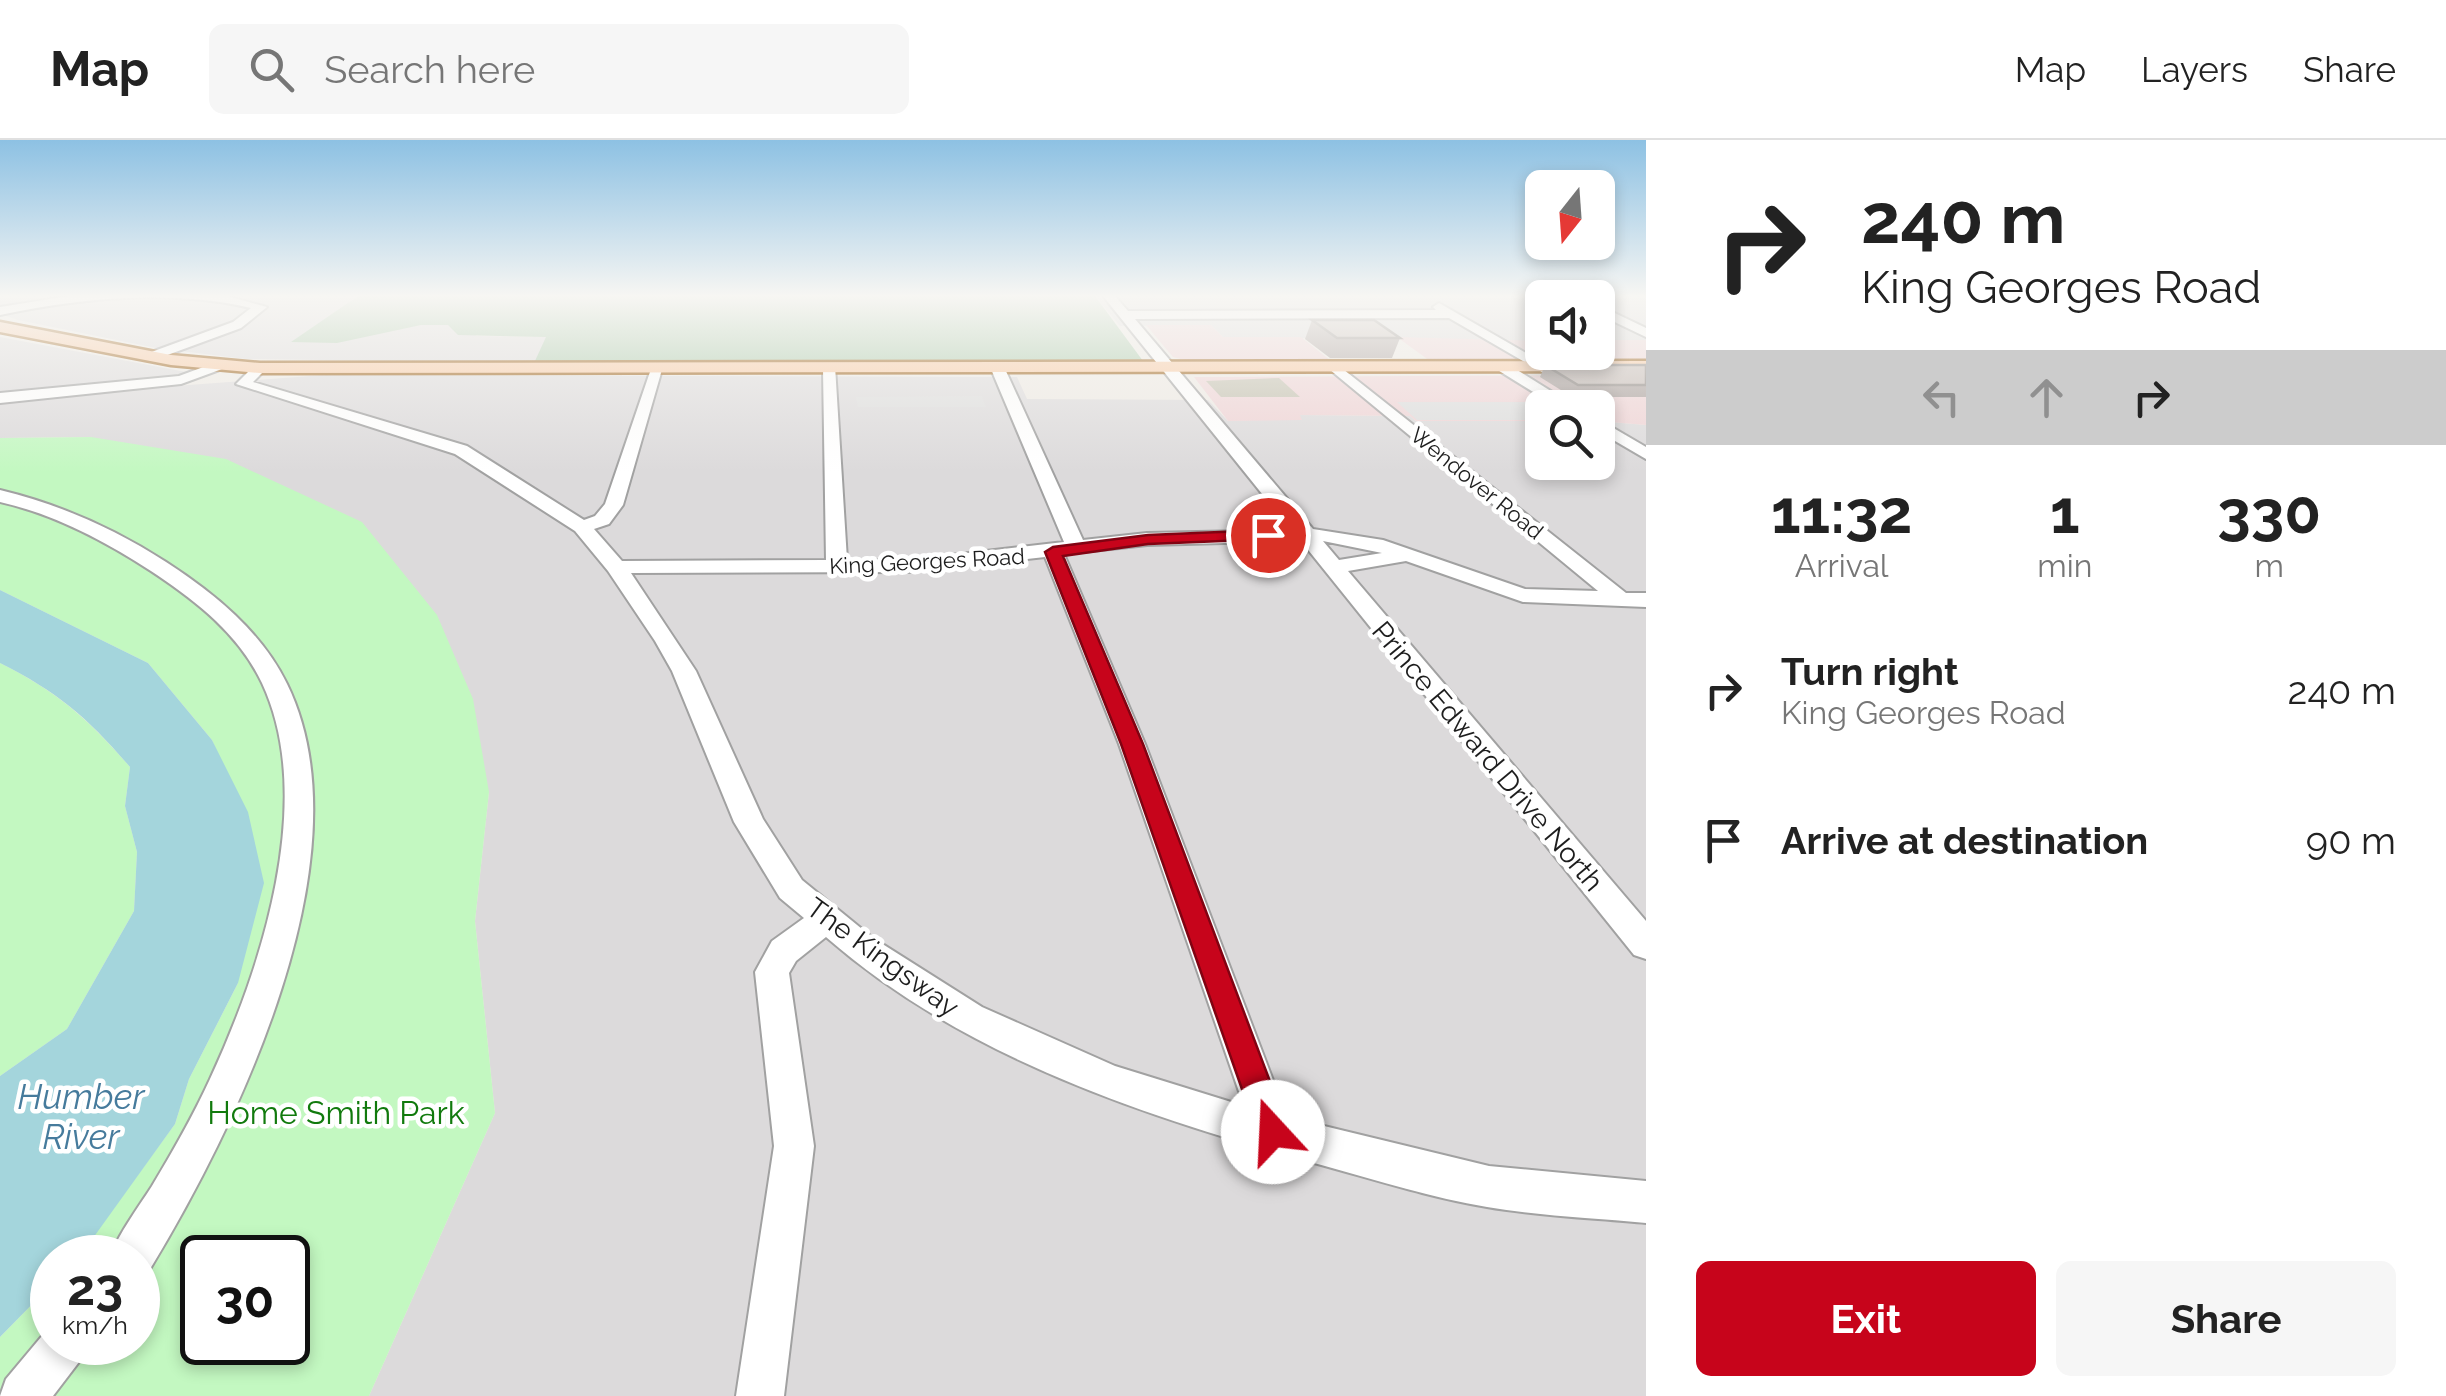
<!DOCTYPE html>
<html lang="en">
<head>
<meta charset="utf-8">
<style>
	:root { --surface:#fff; --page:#f6f6f6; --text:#222; --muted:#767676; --line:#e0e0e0; --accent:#c7041b }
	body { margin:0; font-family:Raleway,sans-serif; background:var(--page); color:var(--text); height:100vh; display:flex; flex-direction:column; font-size:38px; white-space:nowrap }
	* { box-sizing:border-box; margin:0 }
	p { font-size:32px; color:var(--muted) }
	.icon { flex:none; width:55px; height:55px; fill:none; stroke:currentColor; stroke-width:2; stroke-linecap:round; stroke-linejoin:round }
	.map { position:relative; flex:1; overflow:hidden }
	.details { display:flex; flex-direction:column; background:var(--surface); width:800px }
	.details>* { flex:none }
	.banner { background:#fff; color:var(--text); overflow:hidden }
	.needle { width:65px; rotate:197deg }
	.fabs { position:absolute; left:1525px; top:30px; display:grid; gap:20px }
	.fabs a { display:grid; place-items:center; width:90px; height:90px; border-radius:15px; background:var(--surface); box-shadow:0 5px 15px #0003; font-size:50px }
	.speed { position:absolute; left:30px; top:1095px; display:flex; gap:20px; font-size:50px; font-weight:700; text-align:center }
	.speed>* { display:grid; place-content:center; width:130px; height:130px; border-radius:50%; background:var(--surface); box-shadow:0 5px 15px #0003; line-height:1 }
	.speed small { font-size:25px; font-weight:400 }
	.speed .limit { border:5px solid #111; border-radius:15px; background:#fff; color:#111 }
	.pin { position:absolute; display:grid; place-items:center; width:85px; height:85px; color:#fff; margin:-42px; border:5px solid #fff; border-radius:50%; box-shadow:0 2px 10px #0007 }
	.me { position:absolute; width:110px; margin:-55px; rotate:340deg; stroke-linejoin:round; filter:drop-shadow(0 0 8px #0008) }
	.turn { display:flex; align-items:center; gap:35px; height:210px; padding:0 50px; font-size:45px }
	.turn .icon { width:130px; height:130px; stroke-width:2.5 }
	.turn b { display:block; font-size:70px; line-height:85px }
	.lanes { display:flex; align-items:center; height:95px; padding:0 50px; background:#0003; justify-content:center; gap:50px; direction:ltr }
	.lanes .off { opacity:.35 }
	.eta { display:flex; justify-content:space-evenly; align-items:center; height:170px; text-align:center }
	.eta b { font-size:60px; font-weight:700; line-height:70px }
	.cta { display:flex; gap:20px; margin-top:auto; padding:20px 50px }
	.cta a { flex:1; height:115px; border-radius:15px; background:var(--accent); color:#fff; font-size:40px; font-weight:700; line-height:115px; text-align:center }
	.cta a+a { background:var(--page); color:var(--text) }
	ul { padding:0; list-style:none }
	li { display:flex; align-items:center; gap:30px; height:150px; padding:0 50px }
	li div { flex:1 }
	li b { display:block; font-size:38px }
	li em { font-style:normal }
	header { display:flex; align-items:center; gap:60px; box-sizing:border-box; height:140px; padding:0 50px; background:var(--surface); border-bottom:2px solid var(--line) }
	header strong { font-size:48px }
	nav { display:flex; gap:55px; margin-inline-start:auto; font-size:35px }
	.search { width:700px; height:90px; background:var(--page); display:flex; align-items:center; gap:25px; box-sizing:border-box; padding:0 35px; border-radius:15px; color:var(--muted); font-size:38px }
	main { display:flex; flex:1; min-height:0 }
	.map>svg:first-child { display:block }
	.residential { fill:#dcdadb }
	.commercial { fill:#efd3d5 }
	.construction { fill:#c3c0af }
	.cemetery { fill:#a5c7a6 }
	.park { fill:#c3f8c1; fill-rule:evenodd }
	.parking { fill:#ddd }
	.water { fill:#a4d5dc }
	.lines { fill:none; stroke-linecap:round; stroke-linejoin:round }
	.minor-casing { stroke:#a1a1a1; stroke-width:4 }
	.major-casing { stroke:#945303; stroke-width:5 }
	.minor { fill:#fff; fill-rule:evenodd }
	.major { fill:#fac79d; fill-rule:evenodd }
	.wall { fill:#a89e9a }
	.building { fill:#c3b8b3; stroke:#88817d; stroke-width:2.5 }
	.route { fill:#c7041b; stroke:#810312; stroke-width:2.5 }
	.labels { text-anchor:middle; stroke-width:9; stroke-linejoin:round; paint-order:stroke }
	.far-street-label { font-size:22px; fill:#1d1d1d; stroke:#fff }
	.street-label { font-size:28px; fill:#1d1d1d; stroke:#fff }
	.near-park-label { font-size:32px; fill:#117a0d; stroke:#fff }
	.near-water-label { font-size:35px; font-style:italic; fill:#467b9c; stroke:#fff }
</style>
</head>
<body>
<header>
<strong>Map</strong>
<div class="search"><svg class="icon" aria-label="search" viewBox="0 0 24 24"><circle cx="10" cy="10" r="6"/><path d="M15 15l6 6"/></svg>Search here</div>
<nav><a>Map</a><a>Layers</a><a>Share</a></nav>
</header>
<main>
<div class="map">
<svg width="1646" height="1256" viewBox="0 0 1646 1256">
	<rect width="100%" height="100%" fill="#eeeae4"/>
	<g class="residential">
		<polygon points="0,156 358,156 292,202 421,185 449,185 477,196 547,197 534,223 246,219 156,208 18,180 0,174"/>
		<polygon points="1095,156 1646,156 1646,201 1598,201 1598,158 1542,158 1542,201 1511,201 1223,197 1211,185 1120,186"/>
		<polygon points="0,197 186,232 181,237 68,254 324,235 1017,237 1027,259 1208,260 1228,281 1301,278 1298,275 1410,276 1416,281 1542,281 1542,322 1598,322 1598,281 1646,285 1646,1256 369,1256 495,973 475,781 489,652 91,297 0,298"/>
	</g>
	<g class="commercial">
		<polygon points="1146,185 1211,185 1223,197 1301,197 1331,221 1188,221 1173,217"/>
		<polygon points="1397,197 1542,201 1542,212 1598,212 1598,200 1646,200 1646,221 1430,221"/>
		<polygon points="1646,235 1646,285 1598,281 1598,268 1542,268 1542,281 1416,281 1410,276 1300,275 1302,280 1228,281 1194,237"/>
	</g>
	<polygon class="construction" points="1279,238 1300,257 1221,257 1206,241"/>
	<polygon class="cemetery" points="358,156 1095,156 1143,221 534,223 546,197 458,195 448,185 421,185 337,203 291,202"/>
	<g class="park">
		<path d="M91,297L226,319L362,382L437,475L473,559L489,652L475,781L495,973L369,1256H0V1197L52,1144V1202H138V1118L78,1117L175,984L189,939L238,843L223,626L212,600L148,523L0,450V298ZM202,1118H288V1202H202Z"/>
		<path d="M0,523C58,552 88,579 130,627L125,666L137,712L134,771L67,889L0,936Z"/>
	</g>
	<g class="parking">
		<polygon points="982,256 986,267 858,267 856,257"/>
		<polygon points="1397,262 1547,262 1547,267 1555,267 1542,268 1542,280 1417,280"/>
	</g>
	<path class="water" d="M0,450L148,523L212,600L248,672L264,743L238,843L189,939L175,984L83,1112L78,1117L52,1118V1144L0,1197V936L67,889L134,771L137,712L125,666L130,627C88,578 58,552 0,523Z"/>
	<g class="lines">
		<defs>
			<g id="minor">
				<path d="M69,156H226L267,167L241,188L151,221L144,217L146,214L233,182L251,168C169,149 82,158 0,175V167Z"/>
				<path d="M1103,156H1115L1128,171L1436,170L1433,167L1439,163L1559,232L1547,235L1449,178L1135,179L1313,389L1383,400L1525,449L1598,451L1329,229V223L1334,222L1626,453H1646V467L1523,462L1406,421L1348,431L1646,781V819L1634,815L1301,401L1147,405L1064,414L1145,604L1287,977L1489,1026L1646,1041V1083C1593,1078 1539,1076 1487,1067C1433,1058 1379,1041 1325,1026C1149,978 966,919 826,797L796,821L789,833L814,1006L784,1256H736L774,1006L755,832L772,801L804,778L780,758L734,682L672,531L655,501L608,431L575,391L455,314L236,244L255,225H265L267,228L253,242L467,306L584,380L595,376L605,364L651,229L663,226L623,365L609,384L594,389L622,421L826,420L823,229L835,226L847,420H908L1064,402L991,229L998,225L1005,229L1083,400L1147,393L1291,390ZM1323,401L1382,413L1339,420ZM1045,417L1119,604L1244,966L1115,926L982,867L873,798L802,740L763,679L696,531L631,433L908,432Z"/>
				<polygon points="1566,156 1579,156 1581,158 1567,158"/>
				<polygon points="1598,165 1646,188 1646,197 1598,174"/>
				<polygon points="217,222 222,223 222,229 181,244 0,263 0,253 179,236"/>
				<polygon points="1496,223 1506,223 1578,268 1559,268 1496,229"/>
				<polygon points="1598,279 1646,307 1646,319 1598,291"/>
				<path d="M0,350C59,364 115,389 166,422C214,453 261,491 287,544C370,714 237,987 147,1134L138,1137V1118H109C120,1092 137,1069 152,1046C173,1011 193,976 210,939C261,829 317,660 262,543C239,494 195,460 151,431C105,401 54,374 0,362Z"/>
				<polygon points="52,1184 52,1202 89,1202 82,1218 53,1256 0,1256 6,1239"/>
			</g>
			<polygon id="major" points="0,182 171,215 260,223 1646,221 1646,231 260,233 171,225 0,192"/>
		</defs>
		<use href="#minor" class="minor-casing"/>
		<use href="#major" class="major-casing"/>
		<use href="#minor" class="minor"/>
		<use href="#major" class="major"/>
	</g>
	<g class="wall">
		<polygon points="1312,180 1400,198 1392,218 1330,218 1305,199"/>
		<polygon points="1545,225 1646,225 1646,257 1572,257 1540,237"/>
	</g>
	<g class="building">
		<polygon points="1312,180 1374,180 1400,198 1337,198"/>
		<polygon points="1545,225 1646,225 1646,245 1578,245"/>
	</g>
	<linearGradient id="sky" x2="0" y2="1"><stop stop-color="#8dc1e3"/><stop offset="0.47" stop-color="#f7f6f3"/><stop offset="1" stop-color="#f7f6f3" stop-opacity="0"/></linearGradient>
	<rect width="1646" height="332" fill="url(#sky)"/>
	<polygon class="route" points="1268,390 1276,395 1274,399 1148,404 1063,416 1143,604 1289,992 1285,1003 1273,1008 1261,1003 1257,992 1121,604 1045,412 1053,407 1148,395"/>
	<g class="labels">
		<g class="far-street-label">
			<text transform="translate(1477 343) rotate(39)" y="8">Wendover Road</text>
			<text transform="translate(927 421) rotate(-3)" y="8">King Georges Road</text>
		</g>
		<g class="street-label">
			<text transform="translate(1488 616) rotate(50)" y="10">Prince Edward Drive North</text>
			<text transform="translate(883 817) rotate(36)" y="10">The Kingsway</text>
		</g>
		<g class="near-park-label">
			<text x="336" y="984">Home Smith Park</text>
		</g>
		<g class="near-water-label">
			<text x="81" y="969">Humber<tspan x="81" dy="40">River</tspan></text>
		</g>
	</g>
</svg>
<div class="fabs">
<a><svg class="needle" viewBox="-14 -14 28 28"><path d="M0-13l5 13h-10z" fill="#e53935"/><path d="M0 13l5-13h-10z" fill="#767676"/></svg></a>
<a><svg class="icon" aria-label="sound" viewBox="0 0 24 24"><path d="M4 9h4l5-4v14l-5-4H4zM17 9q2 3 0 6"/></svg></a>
<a><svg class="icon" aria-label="search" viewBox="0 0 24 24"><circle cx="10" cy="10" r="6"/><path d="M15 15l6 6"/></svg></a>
</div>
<div class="speed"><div>23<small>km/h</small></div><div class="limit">30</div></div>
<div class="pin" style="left:1268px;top:395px;background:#d93025"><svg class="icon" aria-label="arrive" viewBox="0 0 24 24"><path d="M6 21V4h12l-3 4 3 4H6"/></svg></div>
<svg class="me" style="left:1273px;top:992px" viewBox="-20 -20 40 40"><circle r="19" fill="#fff"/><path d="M0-13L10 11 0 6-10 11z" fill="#c7041b"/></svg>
</div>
<section class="details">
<div class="banner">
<div class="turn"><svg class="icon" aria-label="right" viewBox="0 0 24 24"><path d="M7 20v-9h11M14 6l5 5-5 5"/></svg><div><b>240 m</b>King Georges Road</div></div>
<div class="lanes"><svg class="icon off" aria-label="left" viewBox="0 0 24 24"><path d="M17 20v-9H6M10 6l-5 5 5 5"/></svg><svg class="icon off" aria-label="ahead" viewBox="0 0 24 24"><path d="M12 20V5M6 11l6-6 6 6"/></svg><svg class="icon" aria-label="right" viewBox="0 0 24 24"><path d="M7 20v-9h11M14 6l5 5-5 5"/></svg></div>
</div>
<div class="eta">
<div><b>11:32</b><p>Arrival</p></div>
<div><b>1</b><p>min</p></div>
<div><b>330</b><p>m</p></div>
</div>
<ul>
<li><svg class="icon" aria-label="right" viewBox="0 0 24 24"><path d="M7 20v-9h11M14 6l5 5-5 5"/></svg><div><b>Turn right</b><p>King Georges Road</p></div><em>240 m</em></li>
<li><svg class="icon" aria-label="arrive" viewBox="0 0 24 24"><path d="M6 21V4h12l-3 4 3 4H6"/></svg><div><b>Arrive at destination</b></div><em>90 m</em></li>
</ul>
<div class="cta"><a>Exit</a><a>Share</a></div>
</section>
</main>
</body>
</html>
